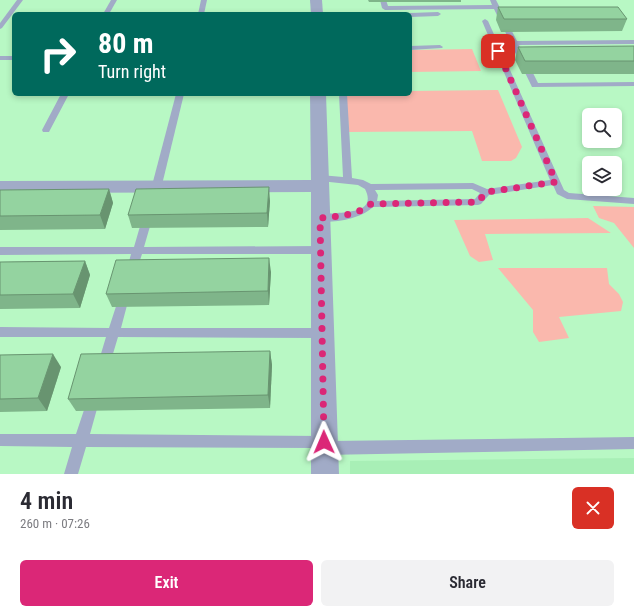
<!DOCTYPE html>
<html lang="en">
<head>
<meta charset="utf-8">
<style>
	:root { --surface:#fff; --page:#f2f2f3; --text:#2b2b33; --muted:#7c7c81; --accent:#db2777 }
	body { margin:0; font-family:"Roboto Condensed",sans-serif; background:var(--page); color:var(--text); height:100vh; display:flex; flex-direction:column; font-size:15px; white-space:nowrap }
	* { box-sizing:border-box; margin:0 }
	p { font-size:13px; color:var(--muted) }
	.icon { flex:none; width:22px; height:22px; fill:none; stroke:currentColor; stroke-width:2; stroke-linecap:round; stroke-linejoin:round }
	.map { position:relative; height:474px; overflow:hidden }
	.panel { display:flex; flex-direction:column; background:var(--surface); flex:1 }
	.panel>* { flex:none }
	.banner { position:absolute; left:12px; top:12px; width:400px; height:84px; border-radius:6px; box-shadow:0 2px 6px #0003; background:#00695c; color:#fff; overflow:hidden }
	.controls { position:absolute; left:582px; top:108px; display:grid; gap:8px }
	.controls a { display:grid; place-items:center; width:40px; height:40px; border-radius:6px; background:var(--surface); box-shadow:0 2px 6px #0003; font-size:20px }
	.pin { position:absolute; display:grid; place-items:center; width:34px; height:34px; color:#fff; margin:-17px; border-radius:8px; box-shadow:0 2px 6px #0006 }
	.me { position:absolute; width:44px; margin:-22px; rotate:359deg; stroke-linejoin:round; filter:drop-shadow(0 0 3px #0008) }
	.turn { display:flex; align-items:center; gap:14px; height:84px; padding:0 20px; font-size:18px }
	.turn .icon { width:52px; height:52px; stroke-width:2.5 }
	.turn b { display:block; font-size:28px; line-height:34px }
	.round { display:grid; place-items:center; flex:none; width:42px; height:42px; border-radius:6px; background:var(--page) }
	.overview { display:flex; align-items:center; justify-content:space-between; height:68px; padding:0 20px }
	h1 { font-size:24px; font-weight:600; line-height:30px }
	.primary-button { display:flex; gap:8px; margin-top:auto; padding:8px 20px }
	.primary-button a { flex:1; height:46px; border-radius:6px; background:var(--accent); color:#fff; font-size:16px; font-weight:600; line-height:46px; text-align:center }
	.primary-button a+a { background:var(--page); color:var(--text) }
	.map>svg:first-child { display:block }
	.built { fill:#a8efb6 }
	.green { fill:#fab8ad }
	.lines { fill:none; stroke-linecap:round; stroke-linejoin:round }
	.service { fill:#a1abc7; fill-rule:evenodd }
	.minor { fill:#a1abc7; fill-rule:evenodd }
	.wall { fill:#7fb58a }
	.shaded-wall { fill:#689470 }
	.building { fill:#94d3a0; stroke:#689470 }
	.route { stroke:#db2777; stroke-width:7; stroke-dasharray:0 12.6 }
</style>
</head>
<body>
<div class="map">
<svg width="634" height="474" viewBox="0 0 634 474">
	<rect width="100%" height="100%" fill="#b8f8c4"/>
	<polygon class="built" points="634,458 634,474 350,474 350,461"/>
	<g class="green">
		<polygon points="472,49 481,71 410,72 410,50"/>
		<polygon points="498,90 522,147 516,158 511,161 482,161 472,131 349,132 346,94 410,94 410,91"/>
		<polygon points="593,206 634,207 634,248 614,223 599,218"/>
		<polygon points="588,218 611,233 485,234 493,260 479,262 470,256 454,220"/>
		<polygon points="498,268 607,268 609,284 619,294 623,302 621,311 559,317 569,338 539,342 533,332 533,310"/>
	</g>
	<g class="lines">
		<g class="service">
			<polygon points="17,0 23,0 2,28 0,29 0,23"/>
			<polygon points="111,0 117,0 109,14 103,14"/>
			<polygon points="201,0 207,0 204,14 198,14"/>
			<polygon points="380,0 386,0 388,6 492,5 490,0 496,0 517,41 634,40 634,44 519,45 538,83 634,82 634,86 532,87 494,9 385,10 382,8"/>
			<polygon points="410,13 438,12 441,14 438,16 410,17 410,14 408,14"/>
			<path d="M485,19L488,21L564,190L569,193L634,198V204L567,199L557,194L553,185L489,195L481,204L478,205L373,207C362,218 332,225 317,220L315,218C323,208 381,221 365,189L358,185L320,181L315,178L320,175L343,177L339,94H347L352,178L363,180L371,184L473,183L487,189L550,180L482,21ZM472,189L480,193L475,199L377,201L378,195L375,190Z"/>
			<polygon points="440,45 443,47 442,48 410,50 410,46"/>
			<rect x="0" y="56" width="14" height="4"/>
			<polygon points="61,94 69,94 50,130 49,132 43,132 42,130"/>
			<polygon points="176,94 184,94 160,193 155,196 150,193"/>
			<polygon points="148,213 153,216 144,247 321,246 325,247 326,250 325,253 321,254 142,254 135,276 127,276 126,273 131,254 0,255 0,247 134,247 143,216"/>
			<polygon points="125,290 129,291 130,294 121,328 322,328 326,330 328,333 326,336 322,338 118,337 109,367 107,371 103,372 99,371 97,367 106,337 0,337 0,327 109,328 120,294 121,291"/>
			<polygon points="94,392 98,394 100,398 90,434 324,436 329,437 330,441 634,437 634,449 324,455 319,453 317,448 86,447 78,474 64,474 72,447 0,446 0,434 76,434 88,398 90,394"/>
		</g>
		<g class="minor">
			<polygon points="310,0 322,0 323,14 311,14"/>
			<polygon points="310,94 326,94 339,474 311,474 311,192 0,193 0,181 311,180"/>
		</g>
	</g>
	<g class="wall">
		<polygon points="368,0 461,0 461,2 369,2"/>
		<polygon points="498,7 627,19 622,31 501,32 496,20"/>
		<polygon points="634,46 634,74 522,74 515,60 518,47"/>
		<polygon points="109,189 113,203 105,229 0,230 0,190"/>
		<polygon points="270,201 268,227 132,228 128,215"/>
		<polygon points="85,261 90,275 80,308 0,309 0,262"/>
		<polygon points="271,272 269,305 112,307 106,294"/>
		<polygon points="270,351 272,365 270,408 76,411 68,399"/>
		<polygon points="0,355 61,367 47,411 0,412"/>
	</g>
	<g class="shaded-wall">
		<polygon points="269,187 270,201 268,227 267,213"/>
		<polygon points="109,189 113,203 105,229 100,215"/>
		<polygon points="269,258 271,272 269,305 268,291"/>
		<polygon points="85,261 90,275 80,308 73,294"/>
		<polygon points="270,351 272,365 270,408 268,395"/>
		<polygon points="53,354 61,367 47,411 38,398"/>
	</g>
	<g class="building">
		<polygon points="498,7 618,7 627,19 504,19"/>
		<polygon points="634,46 634,61 525,61 518,47"/>
		<polygon points="269,187 267,213 128,215 136,189"/>
		<polygon points="109,189 100,215 0,216 0,190"/>
		<polygon points="269,258 268,291 106,294 116,260"/>
		<polygon points="85,261 73,294 0,295 0,262"/>
		<polygon points="270,351 268,395 68,399 81,354"/>
		<polygon points="53,354 38,398 0,399 0,355"/>
	</g>
	<g class="lines">
		<path class="route" d="M324,442L320,218C339,216 355,216 371,204L478,202L486,192L556,182L498,51"/>
	</g>
</svg>
<div class="controls">
<a><svg class="icon" aria-label="search" viewBox="0 0 24 24"><circle cx="10" cy="10" r="6"/><path d="M15 15l6 6"/></svg></a>
<a><svg class="icon" aria-label="layers" viewBox="0 0 24 24"><path d="M12 4l9 5-9 5-9-5zM3 14l9 5 9-5"/></svg></a>
</div>
<div class="pin" style="left:498px;top:51px;background:#d93025"><svg class="icon" aria-label="arrive" viewBox="0 0 24 24"><path d="M6 21V4h12l-3 4 3 4H6"/></svg></div>
<svg class="me" style="left:324px;top:442px" viewBox="-20 -20 40 40"><path d="M0-17L14 15 0 8-14 15z" fill="#db2777" stroke="#fff" stroke-width="4"/></svg>
<div class="banner">
<div class="turn"><svg class="icon" aria-label="right" viewBox="0 0 24 24"><path d="M7 20v-9h11M14 6l5 5-5 5"/></svg><div><b>80 m</b>Turn right</div></div>
</div>
</div>
<section class="panel">
<div class="overview"><div><h1>4 min</h1><p>260 m · 07:26</p></div><a class="round" style="background:#d93025;color:#fff"><svg class="icon" aria-label="close" viewBox="0 0 24 24"><path d="M6 6l12 12M18 6L6 18"/></svg></a></div>
<div class="primary-button"><a>Exit</a><a>Share</a></div>
</section>
</body>
</html>
